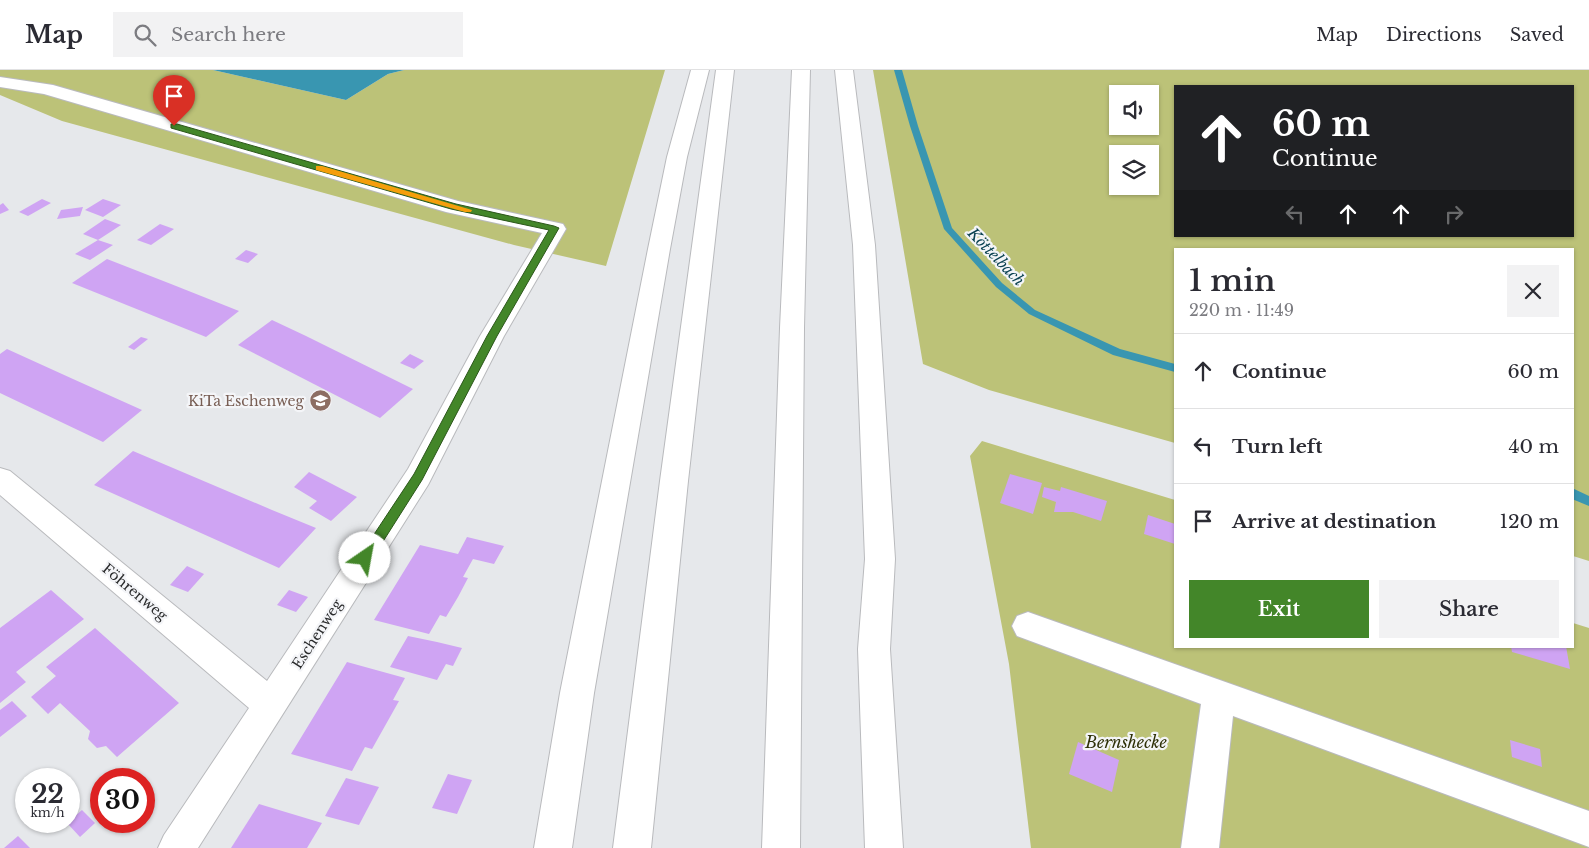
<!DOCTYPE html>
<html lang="en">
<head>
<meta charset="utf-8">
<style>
	:root { --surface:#fff; --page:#f2f2f3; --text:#2b2b33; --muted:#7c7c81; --line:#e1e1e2; --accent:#438629 }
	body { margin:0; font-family:"Libre Baskerville",serif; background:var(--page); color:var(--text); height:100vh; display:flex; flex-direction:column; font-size:19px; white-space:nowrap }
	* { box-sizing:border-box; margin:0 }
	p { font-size:16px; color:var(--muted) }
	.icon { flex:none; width:28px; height:28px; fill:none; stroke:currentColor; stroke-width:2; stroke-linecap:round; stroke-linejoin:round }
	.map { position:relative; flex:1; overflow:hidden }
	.drawer { position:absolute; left:1174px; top:178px; width:400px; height:400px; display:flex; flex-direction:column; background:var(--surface); border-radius:0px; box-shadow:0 1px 4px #0004 }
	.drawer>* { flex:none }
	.hud { position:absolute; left:1174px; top:15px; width:400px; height:152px; border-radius:0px; box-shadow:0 1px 4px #0004; background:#202124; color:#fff; overflow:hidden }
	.tools { position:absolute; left:1109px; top:15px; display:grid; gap:10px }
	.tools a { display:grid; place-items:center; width:50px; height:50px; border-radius:0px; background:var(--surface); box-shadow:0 1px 4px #0004; font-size:25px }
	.speed { position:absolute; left:15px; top:698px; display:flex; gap:10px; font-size:25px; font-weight:700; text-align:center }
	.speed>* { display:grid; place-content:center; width:65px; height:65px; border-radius:50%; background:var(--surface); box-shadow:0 1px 4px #0004; line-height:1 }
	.speed small { font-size:12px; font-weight:400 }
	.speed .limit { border:8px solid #d22; background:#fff; color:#111 }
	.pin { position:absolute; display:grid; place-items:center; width:42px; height:42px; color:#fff; margin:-51px -21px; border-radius:50% 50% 50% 0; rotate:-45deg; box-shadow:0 0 5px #0007 }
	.pin .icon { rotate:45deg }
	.me { position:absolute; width:55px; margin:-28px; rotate:33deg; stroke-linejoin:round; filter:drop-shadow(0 0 4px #0008) }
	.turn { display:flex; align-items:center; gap:18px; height:105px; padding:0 15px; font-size:22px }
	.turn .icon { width:65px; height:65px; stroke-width:2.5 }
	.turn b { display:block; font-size:35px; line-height:42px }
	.lanes { display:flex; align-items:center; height:48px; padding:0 15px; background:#0003; justify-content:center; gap:25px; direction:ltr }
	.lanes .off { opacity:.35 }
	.round { display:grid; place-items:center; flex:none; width:52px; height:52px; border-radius:0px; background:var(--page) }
	.headline { display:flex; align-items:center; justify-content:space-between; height:85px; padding:0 15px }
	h1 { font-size:30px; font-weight:600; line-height:38px }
	.cta { display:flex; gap:10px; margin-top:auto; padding:10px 15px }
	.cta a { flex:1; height:58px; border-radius:0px; background:var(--accent); color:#fff; font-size:20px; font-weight:600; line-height:58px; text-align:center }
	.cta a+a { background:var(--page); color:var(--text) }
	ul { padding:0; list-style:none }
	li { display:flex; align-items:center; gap:15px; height:75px; padding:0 15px; border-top:1px solid var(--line) }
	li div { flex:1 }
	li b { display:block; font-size:19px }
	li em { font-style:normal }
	header { display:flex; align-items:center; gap:30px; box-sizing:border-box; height:70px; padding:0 25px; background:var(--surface); border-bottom:1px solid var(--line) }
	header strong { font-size:24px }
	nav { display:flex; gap:28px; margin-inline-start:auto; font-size:18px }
	.search { width:350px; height:45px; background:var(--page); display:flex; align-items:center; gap:12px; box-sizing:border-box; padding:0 18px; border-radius:0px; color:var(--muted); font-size:19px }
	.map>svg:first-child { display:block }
	.green { fill:#bcc278; fill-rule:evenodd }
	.water { fill:#3996b1 }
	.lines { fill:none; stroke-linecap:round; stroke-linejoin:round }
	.stream { fill:#3996b1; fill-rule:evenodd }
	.building { fill:#cfa4f3 }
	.minor-casing { stroke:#b9babd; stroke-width:2 }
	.highway-casing { stroke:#b9babd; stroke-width:2 }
	.minor { fill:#fff; fill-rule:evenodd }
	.highway { fill:#fff; fill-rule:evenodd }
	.route { fill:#438629; stroke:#2c571b }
	.slow { fill:#f59e0b }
	.labels { text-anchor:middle; stroke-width:4.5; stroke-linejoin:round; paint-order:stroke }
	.education-label { font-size:14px; fill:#785e54; stroke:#f4f5f8; text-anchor:end }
	.street-label { font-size:14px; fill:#2a2b2c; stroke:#f4f5f8 }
	.water-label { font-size:15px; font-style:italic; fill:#0b4251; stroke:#f4f5f8 }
	.near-park-label { font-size:16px; font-style:italic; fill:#2e3007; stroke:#f4f5f8 }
</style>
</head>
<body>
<header>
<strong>Map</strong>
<div class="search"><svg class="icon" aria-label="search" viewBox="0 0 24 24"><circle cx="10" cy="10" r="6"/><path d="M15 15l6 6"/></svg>Search here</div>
<nav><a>Map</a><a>Directions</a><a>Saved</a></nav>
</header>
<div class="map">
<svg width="1589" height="778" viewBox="0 0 1589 778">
	<rect width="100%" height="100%" fill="#e6e8eb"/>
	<g class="green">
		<polygon points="0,0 213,0 346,30 388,4 404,0 665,0 606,196 514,175 62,51 0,25"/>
		<path d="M873,0H1589V491L1573,486L1572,179H1175V373L989,320L923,294ZM1175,16H1572V166H1175ZM1118,24H1150V56H1118ZM1118,84H1150V116H1118Z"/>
		<polygon points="982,371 1175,430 1175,576 1572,576 1573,553 1589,558 1589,778 1031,778 1009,594 970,386"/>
	</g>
	<polygon class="water" points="213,0 404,0 388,4 346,30"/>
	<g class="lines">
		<g class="stream">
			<polygon points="894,0 902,0 918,56 952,158 1002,213 1035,240 1120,279 1175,294 1175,302 1113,285 1029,244 996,217 944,159 910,56"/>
			<polygon points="1572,418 1589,426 1589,436 1572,429"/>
		</g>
	</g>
	<g class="building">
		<polygon points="42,129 51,133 28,146 19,142"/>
		<polygon points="103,129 121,135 103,147 85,140"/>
		<polygon points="3,133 9,140 0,144 0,135"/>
		<polygon points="83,137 80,146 57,149 61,140"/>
		<polygon points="105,149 121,155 98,170 83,164"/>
		<polygon points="160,154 174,159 151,175 137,170"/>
		<polygon points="98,170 113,175 90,190 75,184"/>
		<polygon points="246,180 258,184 248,193 235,189"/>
		<polygon points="107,189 171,214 239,241 206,267 72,213"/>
		<polygon points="272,250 306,266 413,319 380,348 238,275"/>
		<polygon points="141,267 148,269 134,280 128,277"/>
		<polygon points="7,279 73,309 142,340 103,372 0,323 0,284"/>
		<polygon points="410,284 424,291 414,299 400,293"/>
		<polygon points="133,381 272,440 316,458 279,498 94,415"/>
		<polygon points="309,402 357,427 331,451 309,438 317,431 294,417"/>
		<polygon points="1010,404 1042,413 1033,444 1000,433"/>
		<polygon points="1044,417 1060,421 1061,417 1107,431 1101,451 1073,442 1054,442 1056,432 1042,427"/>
		<polygon points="1148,445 1175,454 1175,474 1144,464"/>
		<polygon points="467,467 504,476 494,494 473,489 463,507 468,508 458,527 446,547 440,545 429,564 374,550 420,475 458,484"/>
		<polygon points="187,496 204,504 188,522 170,515"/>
		<polygon points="51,520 84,549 16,602 26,612 0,633 0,558"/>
		<polygon points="289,520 308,527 296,542 277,535"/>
		<polygon points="95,558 179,633 117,687 106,676 97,678 88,669 90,661 60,633 48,644 31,627 56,606 46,597"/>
		<polygon points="408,566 437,572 462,578 453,596 446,594 437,610 390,597"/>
		<polygon points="1511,576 1566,576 1570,599 1512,582"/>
		<polygon points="347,592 405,608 393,630 399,631 372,679 365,677 352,701 291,684"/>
		<polygon points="12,631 27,646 0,667 0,640"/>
		<polygon points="1510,670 1540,679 1542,697 1512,687"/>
		<polygon points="1078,672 1119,690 1112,722 1069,704"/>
		<polygon points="448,704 472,710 457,744 432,738"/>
		<polygon points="346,708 379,717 359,755 325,746"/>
		<polygon points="259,734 322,753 307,778 231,778"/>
		<polygon points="82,740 95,753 80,767 67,753"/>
		<polygon points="35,751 54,751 54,752 33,757"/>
		<polygon points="18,766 30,778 4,778"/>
	</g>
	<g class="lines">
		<defs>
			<g id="minor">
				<polygon points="0,7 53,15 458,131 563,154 566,159 504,266 428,415 198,778 158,778 164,765 249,638 0,425 0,398 10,401 267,611 408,399 480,266 542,163 446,142 44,24 0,17"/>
				<polygon points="1028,542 1589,741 1589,777 1233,646 1219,778 1181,778 1201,634 1017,566 1012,556 1017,546"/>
			</g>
			<g id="highway">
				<polygon points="691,0 709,0 687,87 670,179 594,623 572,778 534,778 560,623 648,179 667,87"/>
				<polygon points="716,0 734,0 688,411 651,778 613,778 660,411"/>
				<polygon points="792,0 810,0 804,258 800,778 762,778 780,258"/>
				<polygon points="835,0 853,0 875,175 895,489 890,579 903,778 865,778 858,579 865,489 853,175"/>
			</g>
		</defs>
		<use href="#minor" class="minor-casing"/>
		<use href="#highway" class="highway-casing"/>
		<use href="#minor" class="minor"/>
		<use href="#highway" class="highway"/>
	</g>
	<polygon class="route" points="171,54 177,54 456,134 554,156 559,158 497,266 422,410 370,492 365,494 361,492 359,488 361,484 414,404 487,266 549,160 451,139 171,58"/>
	<polygon class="slow" points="316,96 322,96 472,140 471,142 465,142 316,100"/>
	<defs>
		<symbol id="school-disc" viewBox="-11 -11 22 22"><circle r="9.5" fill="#8d6e63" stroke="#f4f5f8"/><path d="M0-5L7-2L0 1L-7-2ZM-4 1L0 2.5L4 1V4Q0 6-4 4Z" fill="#fff"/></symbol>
	</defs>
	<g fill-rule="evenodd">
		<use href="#school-disc" x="308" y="318" width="25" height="25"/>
	</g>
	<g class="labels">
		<g class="education-label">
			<text x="304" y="336">KiTa Eschenweg</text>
		</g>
		<g class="street-label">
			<text transform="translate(135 522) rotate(40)" y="5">Föhrenweg</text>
			<text transform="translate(317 564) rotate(-57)" y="5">Eschenweg</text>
		</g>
		<g class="water-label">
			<text transform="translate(996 187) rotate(46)" y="5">Köttelbach</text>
		</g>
		<g class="near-park-label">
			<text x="1126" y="678">Bernshecke</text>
		</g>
	</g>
</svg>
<div class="tools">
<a><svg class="icon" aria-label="sound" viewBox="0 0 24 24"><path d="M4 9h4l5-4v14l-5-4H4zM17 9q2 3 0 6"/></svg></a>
<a><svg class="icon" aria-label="layers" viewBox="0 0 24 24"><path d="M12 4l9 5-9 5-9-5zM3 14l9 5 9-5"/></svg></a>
</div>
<div class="speed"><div>22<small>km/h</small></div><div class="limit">30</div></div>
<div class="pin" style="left:174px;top:56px;background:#d93025"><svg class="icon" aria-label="arrive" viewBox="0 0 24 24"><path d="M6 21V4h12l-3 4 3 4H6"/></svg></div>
<svg class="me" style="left:365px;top:488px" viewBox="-20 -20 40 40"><circle r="19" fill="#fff"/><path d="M0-13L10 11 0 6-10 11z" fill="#438629"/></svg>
<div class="hud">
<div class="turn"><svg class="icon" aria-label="ahead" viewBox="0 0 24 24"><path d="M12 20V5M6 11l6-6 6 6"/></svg><div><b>60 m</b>Continue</div></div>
<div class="lanes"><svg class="icon off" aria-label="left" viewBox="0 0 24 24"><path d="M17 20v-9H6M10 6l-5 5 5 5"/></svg><svg class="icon" aria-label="ahead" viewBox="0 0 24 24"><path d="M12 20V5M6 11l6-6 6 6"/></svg><svg class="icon" aria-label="ahead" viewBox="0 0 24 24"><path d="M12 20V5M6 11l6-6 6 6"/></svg><svg class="icon off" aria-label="right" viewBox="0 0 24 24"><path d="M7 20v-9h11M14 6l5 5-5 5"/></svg></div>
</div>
<section class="drawer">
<div class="headline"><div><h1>1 min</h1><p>220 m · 11:49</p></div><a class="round"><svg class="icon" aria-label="close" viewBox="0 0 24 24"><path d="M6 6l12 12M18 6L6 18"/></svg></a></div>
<ul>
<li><svg class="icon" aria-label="ahead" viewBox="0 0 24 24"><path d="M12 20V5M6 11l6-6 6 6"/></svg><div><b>Continue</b></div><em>60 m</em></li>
<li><svg class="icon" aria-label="left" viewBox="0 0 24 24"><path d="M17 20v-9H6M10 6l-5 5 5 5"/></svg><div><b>Turn left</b></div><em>40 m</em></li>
<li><svg class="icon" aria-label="arrive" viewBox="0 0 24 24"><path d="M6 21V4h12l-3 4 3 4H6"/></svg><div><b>Arrive at destination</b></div><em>120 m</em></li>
</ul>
<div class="cta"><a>Exit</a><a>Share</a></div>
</section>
</div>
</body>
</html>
